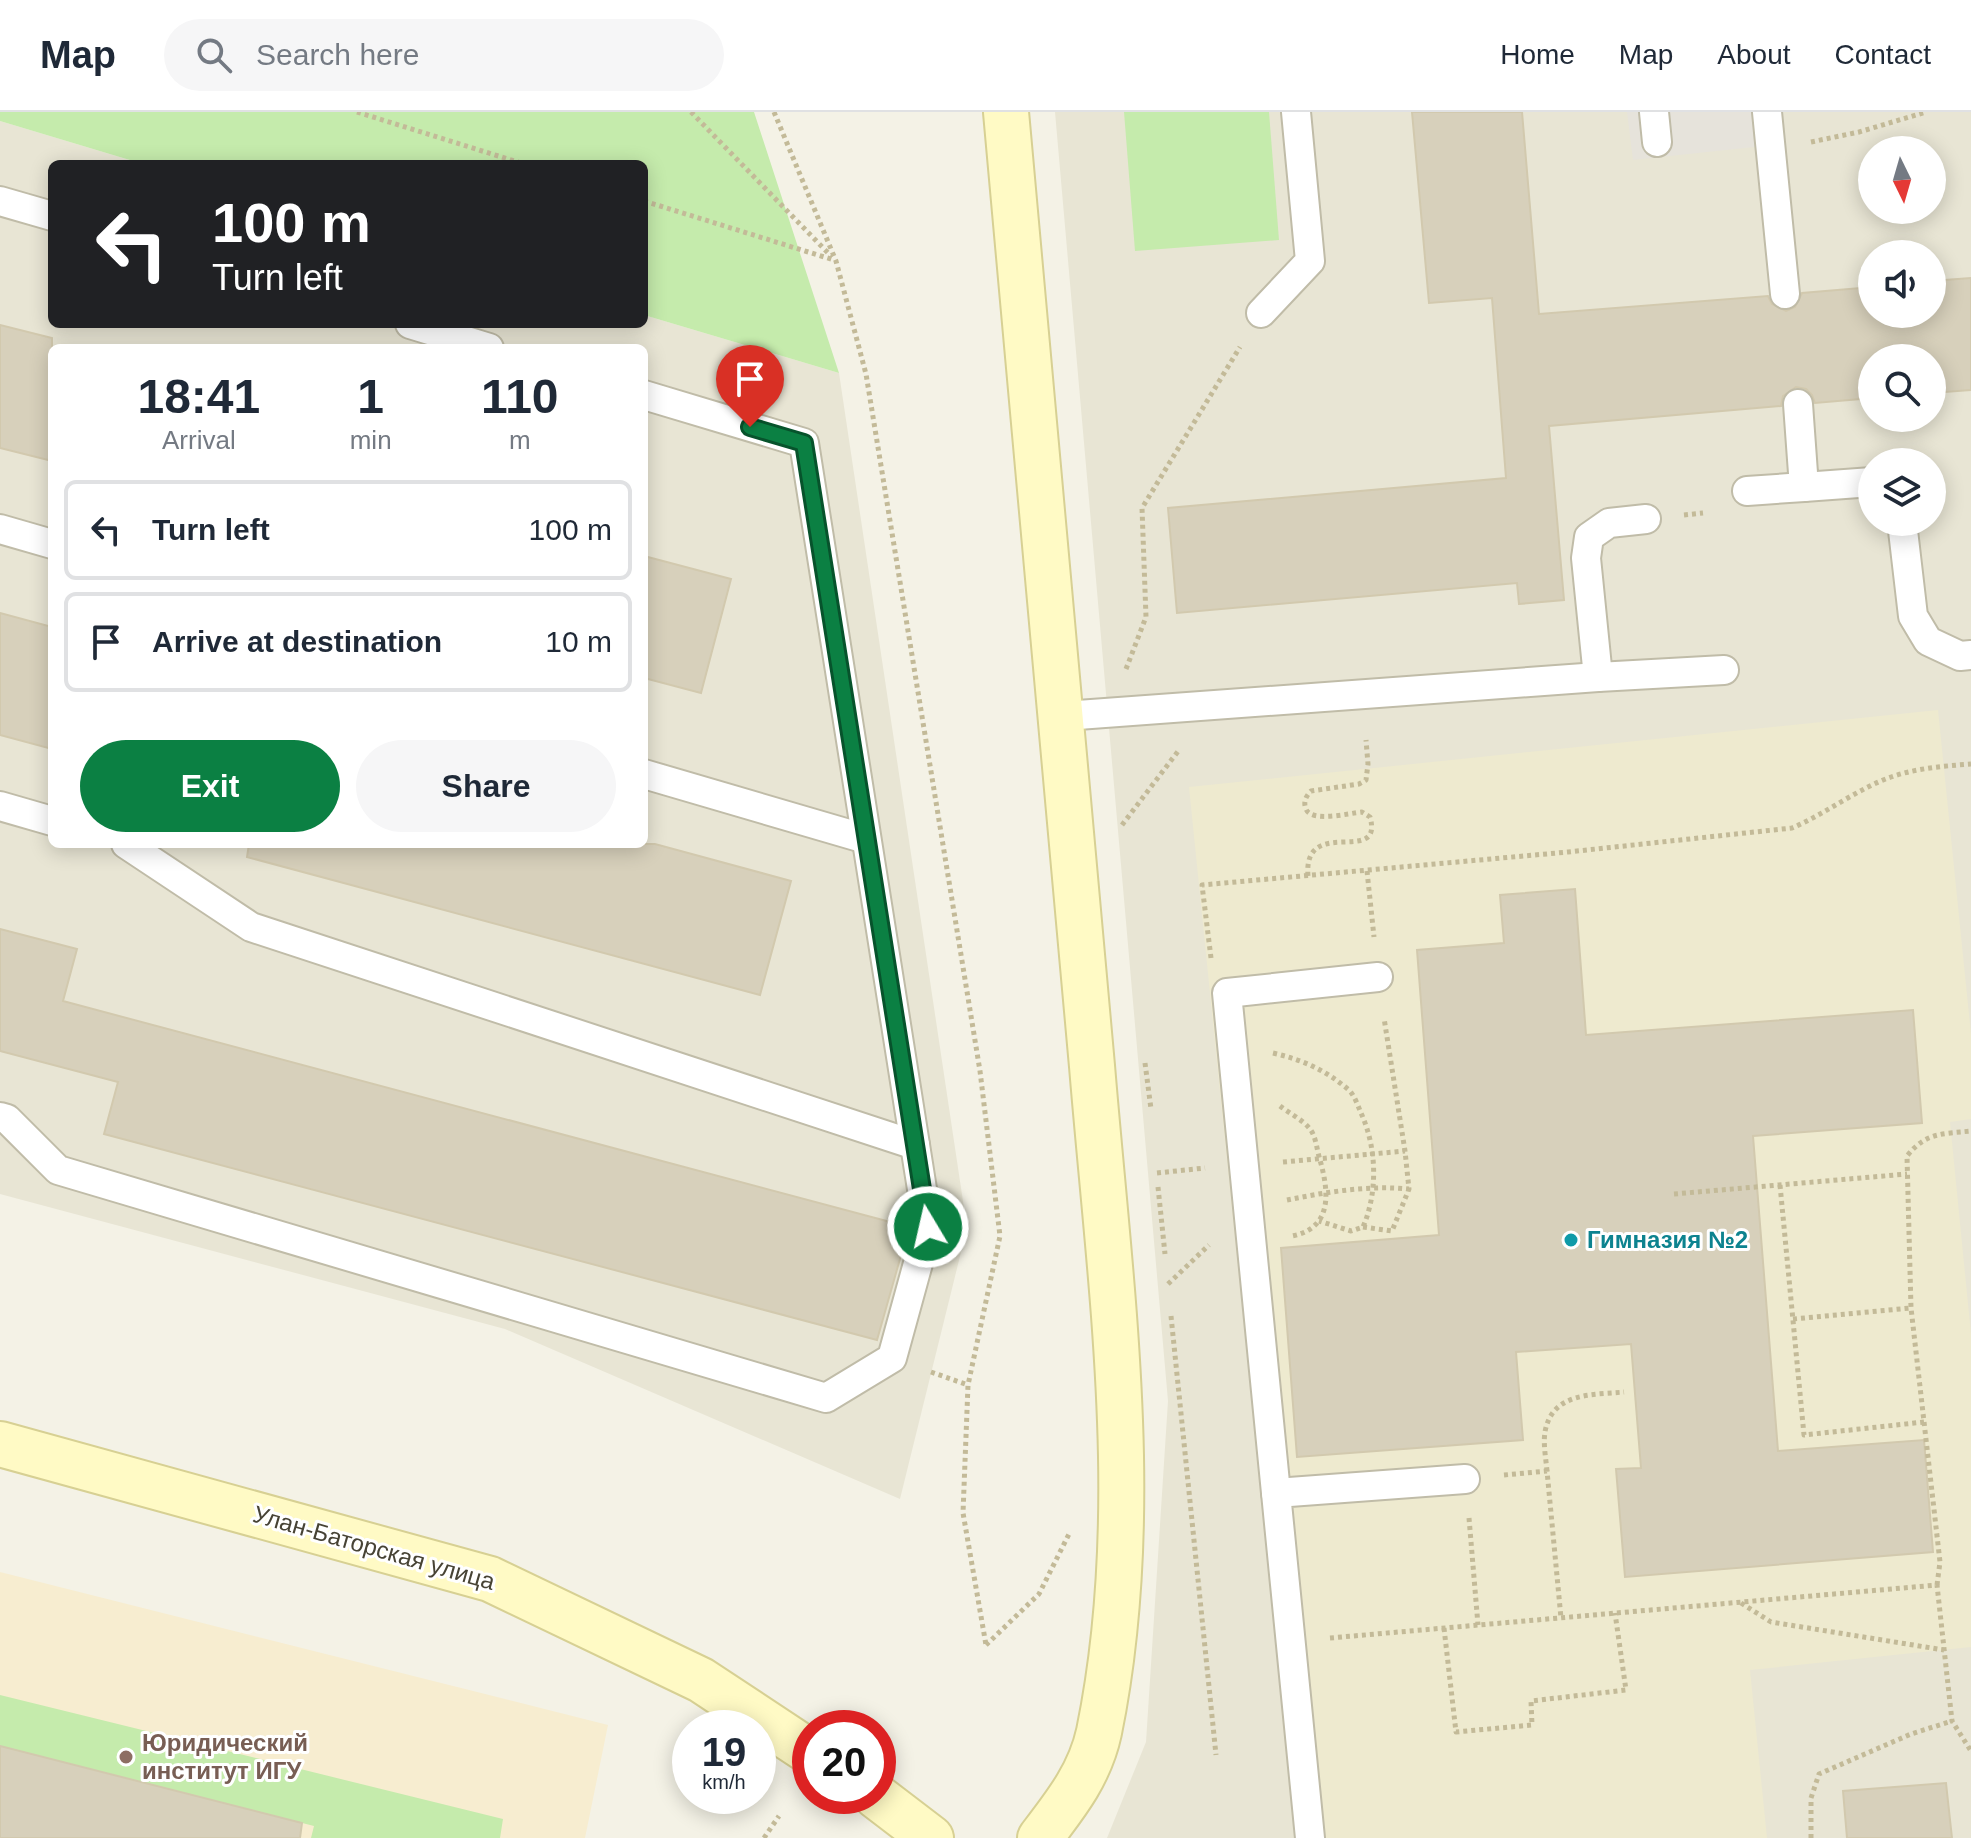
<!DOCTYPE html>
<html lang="en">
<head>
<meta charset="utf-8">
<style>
	:root { --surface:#fff; --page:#f6f6f7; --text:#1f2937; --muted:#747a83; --line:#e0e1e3; --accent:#0b8043 }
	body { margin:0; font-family:Helvetica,sans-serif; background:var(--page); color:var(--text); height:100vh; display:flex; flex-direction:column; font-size:30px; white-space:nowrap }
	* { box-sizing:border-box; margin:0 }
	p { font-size:26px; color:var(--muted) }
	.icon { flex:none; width:44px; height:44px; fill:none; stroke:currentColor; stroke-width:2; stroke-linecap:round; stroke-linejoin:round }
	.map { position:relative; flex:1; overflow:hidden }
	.panel { position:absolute; left:48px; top:232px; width:600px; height:504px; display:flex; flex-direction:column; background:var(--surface); border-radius:12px; box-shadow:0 4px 20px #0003 }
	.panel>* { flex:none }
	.banner { position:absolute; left:48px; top:48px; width:600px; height:168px; border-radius:12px; box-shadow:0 4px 20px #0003; background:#202124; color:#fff; overflow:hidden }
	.needle { width:52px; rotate:175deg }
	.fabs { position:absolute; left:1858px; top:24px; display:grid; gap:16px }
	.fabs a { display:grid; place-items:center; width:88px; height:88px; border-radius:50%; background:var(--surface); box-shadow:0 4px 20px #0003; font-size:40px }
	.speed { position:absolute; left:672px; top:1598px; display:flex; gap:16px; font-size:40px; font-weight:700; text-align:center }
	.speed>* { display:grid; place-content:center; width:104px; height:104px; border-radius:50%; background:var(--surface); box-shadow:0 4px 20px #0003; line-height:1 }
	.speed small { font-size:20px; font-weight:400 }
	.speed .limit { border:12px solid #d22; background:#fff; color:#111 }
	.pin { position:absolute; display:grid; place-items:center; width:68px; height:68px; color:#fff; margin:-82px -34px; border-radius:50% 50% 50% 0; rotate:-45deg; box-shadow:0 0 8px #0007 }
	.pin .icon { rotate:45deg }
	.me { position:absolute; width:88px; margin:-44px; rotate:351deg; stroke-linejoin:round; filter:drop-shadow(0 0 6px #0008) }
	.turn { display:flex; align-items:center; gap:28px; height:168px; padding:0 32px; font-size:36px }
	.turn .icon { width:104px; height:104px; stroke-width:2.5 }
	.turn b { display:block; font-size:56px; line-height:68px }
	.eta { display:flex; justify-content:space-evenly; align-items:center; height:136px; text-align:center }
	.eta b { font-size:48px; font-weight:700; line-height:56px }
	.primary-button { display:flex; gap:16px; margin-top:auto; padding:16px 32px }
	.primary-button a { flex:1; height:92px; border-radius:48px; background:var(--accent); color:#fff; font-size:32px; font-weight:700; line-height:92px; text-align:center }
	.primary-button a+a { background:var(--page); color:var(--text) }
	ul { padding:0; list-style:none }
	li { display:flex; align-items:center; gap:24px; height:100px; margin:0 16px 12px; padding:0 16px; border:4px solid var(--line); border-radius:12px }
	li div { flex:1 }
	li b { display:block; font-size:30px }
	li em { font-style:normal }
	header { display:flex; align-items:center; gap:48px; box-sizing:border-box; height:112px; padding:0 40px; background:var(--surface); border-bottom:2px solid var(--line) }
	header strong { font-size:38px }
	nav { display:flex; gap:44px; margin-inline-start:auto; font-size:28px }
	.search { width:560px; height:72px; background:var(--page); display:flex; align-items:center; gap:20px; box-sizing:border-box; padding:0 28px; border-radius:44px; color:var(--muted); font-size:30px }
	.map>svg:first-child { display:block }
	.residential { fill:#e8e5d4; fill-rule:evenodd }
	.commercial { fill:#f7edd0 }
	.industrial { fill:#e6e3db }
	.education { fill:#eeeacf }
	.green { fill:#c5ebac }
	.building { fill:#d7d0bb; stroke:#d2c9ae; stroke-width:2 }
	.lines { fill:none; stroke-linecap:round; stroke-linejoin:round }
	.lane-casing { stroke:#c0bca8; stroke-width:32 }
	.secondary-casing { stroke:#d7d093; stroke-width:48 }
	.path { stroke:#c3ba98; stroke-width:5; stroke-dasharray:4 4; stroke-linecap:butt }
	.lane { stroke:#fff; stroke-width:28 }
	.secondary { stroke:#fffac5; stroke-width:44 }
	.route-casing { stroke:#07532c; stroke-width:20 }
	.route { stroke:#0b8043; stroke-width:14 }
	.culture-dot { fill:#0f9aa8; stroke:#fff; stroke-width:3 }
	.education-dot { fill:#8d6e63; stroke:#fff; stroke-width:3 }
	.labels { text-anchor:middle; stroke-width:6; stroke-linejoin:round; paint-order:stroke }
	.culture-label { font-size:24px; font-weight:bold; fill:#0d838f; stroke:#fff; text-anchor:start }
	.street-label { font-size:24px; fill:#474335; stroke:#fff }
	.education-label { font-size:24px; font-weight:bold; fill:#785e54; stroke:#fff; text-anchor:start }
</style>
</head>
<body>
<header>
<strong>Map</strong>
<div class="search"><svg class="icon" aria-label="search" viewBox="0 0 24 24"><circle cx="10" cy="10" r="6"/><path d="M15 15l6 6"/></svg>Search here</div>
<nav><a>Home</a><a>Map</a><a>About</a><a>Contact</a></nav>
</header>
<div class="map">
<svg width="1971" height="1726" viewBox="0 0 1971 1726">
	<rect width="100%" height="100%" fill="#f4f2e6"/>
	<g class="residential">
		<path d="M1055,0H1971V1726H1107L1146,1630L1168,1289ZM1872,38H1932V98H1872ZM1872,142H1932V202H1872ZM1872,246H1932V306H1872ZM1872,350H1932V410H1872Z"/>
		<path d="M0,9L143,52H52V212H644V203L839,261L967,1116L900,1387L505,1217L0,1082ZM52,236H644V732H52Z"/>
	</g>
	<polygon class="commercial" points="0,1460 608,1613 585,1726 0,1726"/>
	<polygon class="industrial" points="1627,0 1767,0 1772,33 1633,48"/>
	<polygon class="education" points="1938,598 1971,922 1971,1007 1950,1010 1971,1222 1971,1535 1750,1558 1767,1726 1296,1726 1189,675"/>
	<g class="green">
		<polygon points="0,0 754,0 839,261 644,203 644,52 143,52 0,9"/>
		<polygon points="1124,0 1269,0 1279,128 1135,139"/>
		<polygon points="0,1583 503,1707 500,1726 311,1726 314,1714 0,1634"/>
	</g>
	<g class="building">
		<polygon points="1412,0 1522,0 1539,202 1768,184 1772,192 1786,199 1795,195 1802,181 1872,175 1872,202 1932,202 1932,169 1971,166 1971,278 1932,281 1932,246 1872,246 1872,286 1815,291 1812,283 1806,277 1796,275 1783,284 1781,294 1549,314 1564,488 1519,492 1517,471 1177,501 1168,396 1506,366 1492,186 1429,191"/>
		<polygon points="0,213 52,226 52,349 0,336"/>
		<polygon points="644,444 731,467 701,581 644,566"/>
		<polygon points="0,501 52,515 52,637 0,623"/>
		<polygon points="249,732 655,732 791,769 760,883 247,745"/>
		<polygon points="1575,777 1586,923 1913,898 1922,1011 1753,1024 1778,1339 1924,1328 1933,1440 1625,1465 1616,1357 1641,1356 1631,1232 1516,1240 1523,1328 1297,1345 1281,1136 1439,1123 1417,838 1504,831 1500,783"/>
		<polygon points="0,817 77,837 63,889 909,1115 877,1228 104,1022 118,970 0,939"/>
		<polygon points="0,1634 302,1711 300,1726 0,1726"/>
		<polygon points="1946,1671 1952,1726 1847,1726 1843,1679"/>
	</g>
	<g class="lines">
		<defs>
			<g id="lane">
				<polyline points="1654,0 1657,30"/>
				<polyline points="1767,0 1785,182"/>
				<polyline points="0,89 52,104"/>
				<polyline points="1261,201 1310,149 1296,0"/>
				<polyline points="410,212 489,236"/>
				<polyline points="1798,292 1804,375 1872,370"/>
				<polyline points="1747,379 1804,375"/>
				<polyline points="1902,410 1913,504 1928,529 1960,544 1971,543"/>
				<polyline points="0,417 52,432"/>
				<polyline points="1598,565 1586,446 1589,425 1609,411 1646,407"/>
				<polyline points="1064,604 1598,565 1724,558"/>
				<polyline points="644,662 866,727"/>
				<polyline points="0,694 52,709"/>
				<polyline points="126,732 251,815 915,1033"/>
				<polyline points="0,1005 7,1007 58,1058 826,1286 892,1246 928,1115 804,331 644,283"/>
				<polyline points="1276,1381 1227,881 1378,865"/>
				<polyline points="1310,1726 1276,1381 1465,1367"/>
			</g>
			<g id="secondary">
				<path d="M1006,0C1037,318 1066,636 1092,954C1110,1174 1144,1401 1099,1620C1090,1662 1066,1692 1040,1726"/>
				<polyline points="0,1332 490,1467 701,1568 810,1640"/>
				<polyline points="876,1684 931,1726"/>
			</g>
		</defs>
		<use href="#lane" class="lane-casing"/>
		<use href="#secondary" class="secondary-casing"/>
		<g class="path">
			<polyline points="357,0 524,52"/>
			<polyline points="691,0 832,145"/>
			<polyline points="774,0 836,149 866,262 980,959 1000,1124 968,1273 963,1401 986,1533"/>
			<polyline points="1811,30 1859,20 1926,0"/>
			<polyline points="644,89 834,148"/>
			<polyline points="1684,403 1703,401"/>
			<polyline points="1126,557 1146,505 1142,396 1240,235"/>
			<polyline points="1122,713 1179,638"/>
			<polyline points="1367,759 1374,825"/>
			<path d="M1308,764C1303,702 1384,755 1370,705L1362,700C1350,701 1311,711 1306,697C1303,690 1306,684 1311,679L1359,672L1366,668L1368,652L1366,628"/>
			<path d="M1211,846L1202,773L1568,740L1792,716C1825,702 1859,676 1891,665C1917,656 1944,654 1971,652"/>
			<path d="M1273,941C1303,948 1326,958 1350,979C1355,985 1358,994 1361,1001C1377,1036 1378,1080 1363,1115L1351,1119L1319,1109"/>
			<polyline points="1145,951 1151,997"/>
			<path d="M1280,994C1289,1001 1303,1008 1310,1017C1316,1024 1317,1039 1320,1048C1329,1080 1333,1116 1292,1124"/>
			<polyline points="1283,1050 1405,1039"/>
			<polyline points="1157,1061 1205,1056"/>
			<polyline points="1780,1073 1804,1323 1924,1310"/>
			<polyline points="1158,1075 1165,1142"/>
			<polyline points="1674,1082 1907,1062"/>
			<path d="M1287,1088C1326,1080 1369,1073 1409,1077"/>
			<polyline points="1363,1115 1392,1119 1409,1077 1405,1039 1384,906"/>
			<polyline points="1168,1172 1209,1133"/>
			<polyline points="1171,1204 1216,1643"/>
			<polyline points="1793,1207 1911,1196"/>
			<polyline points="931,1260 968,1273"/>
			<path d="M1547,1359C1546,1347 1543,1332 1545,1320C1552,1280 1592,1283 1624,1280"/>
			<polyline points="1504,1363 1547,1359 1561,1506"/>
			<polyline points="1469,1406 1478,1513"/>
			<path d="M1937,1473L1940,1450L1911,1196L1907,1044C1926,1020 1943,1022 1971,1019"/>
			<polyline points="1741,1491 1771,1510 1944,1538"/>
			<polyline points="1444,1516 1456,1620 1532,1613 1531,1589 1626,1578 1615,1501"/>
			<polyline points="1330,1526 1937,1473 1952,1609 1971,1639"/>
			<polyline points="986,1533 1039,1482 1069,1422"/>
			<polyline points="764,1726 779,1704"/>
			<polyline points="1811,1726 1811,1686 1819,1662 1911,1622 1952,1609"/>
		</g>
		<use href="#lane" class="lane"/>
		<use href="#secondary" class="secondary"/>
	</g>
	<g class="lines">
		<defs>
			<polyline id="route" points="750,315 804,331 928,1115"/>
		</defs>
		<use href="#route" class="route-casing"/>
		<use href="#route" class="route"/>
	</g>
	<circle class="culture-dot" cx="1571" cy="1128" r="8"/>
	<circle class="education-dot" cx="126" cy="1645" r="8"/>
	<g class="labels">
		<g class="culture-label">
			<text x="1587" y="1136">Гимназия №2</text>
		</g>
		<g class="street-label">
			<text transform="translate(374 1436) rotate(16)" y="8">Улан-Баторская улица</text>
		</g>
		<g class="education-label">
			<text x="142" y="1639">Юридический<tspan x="142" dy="28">институт ИГУ</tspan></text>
		</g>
	</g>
</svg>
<div class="fabs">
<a><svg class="needle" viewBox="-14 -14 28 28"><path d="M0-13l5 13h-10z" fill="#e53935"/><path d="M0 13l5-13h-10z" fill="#747a83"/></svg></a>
<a><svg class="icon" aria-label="sound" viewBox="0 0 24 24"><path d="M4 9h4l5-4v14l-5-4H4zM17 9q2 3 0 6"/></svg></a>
<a><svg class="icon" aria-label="search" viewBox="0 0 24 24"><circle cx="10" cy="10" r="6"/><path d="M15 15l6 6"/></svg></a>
<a><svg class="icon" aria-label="layers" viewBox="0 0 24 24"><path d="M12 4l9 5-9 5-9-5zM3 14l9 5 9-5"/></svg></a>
</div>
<div class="speed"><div>19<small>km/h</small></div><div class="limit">20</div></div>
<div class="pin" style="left:750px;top:315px;background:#d93025"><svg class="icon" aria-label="arrive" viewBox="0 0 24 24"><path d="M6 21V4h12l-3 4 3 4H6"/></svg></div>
<svg class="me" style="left:928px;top:1115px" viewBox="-20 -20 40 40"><circle r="17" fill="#0b8043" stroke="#fff" stroke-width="3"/><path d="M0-11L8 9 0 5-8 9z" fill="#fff"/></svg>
<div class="banner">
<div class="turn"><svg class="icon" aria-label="left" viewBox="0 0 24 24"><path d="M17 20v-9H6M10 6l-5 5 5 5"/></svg><div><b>100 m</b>Turn left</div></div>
</div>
<section class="panel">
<div class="eta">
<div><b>18:41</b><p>Arrival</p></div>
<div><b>1</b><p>min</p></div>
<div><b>110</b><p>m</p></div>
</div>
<ul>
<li><svg class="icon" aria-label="left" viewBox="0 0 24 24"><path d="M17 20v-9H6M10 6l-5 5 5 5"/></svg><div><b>Turn left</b></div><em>100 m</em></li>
<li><svg class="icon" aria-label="arrive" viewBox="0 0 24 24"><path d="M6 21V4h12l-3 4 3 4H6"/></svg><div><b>Arrive at destination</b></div><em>10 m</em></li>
</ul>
<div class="primary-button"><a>Exit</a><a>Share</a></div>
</section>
</div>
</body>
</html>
